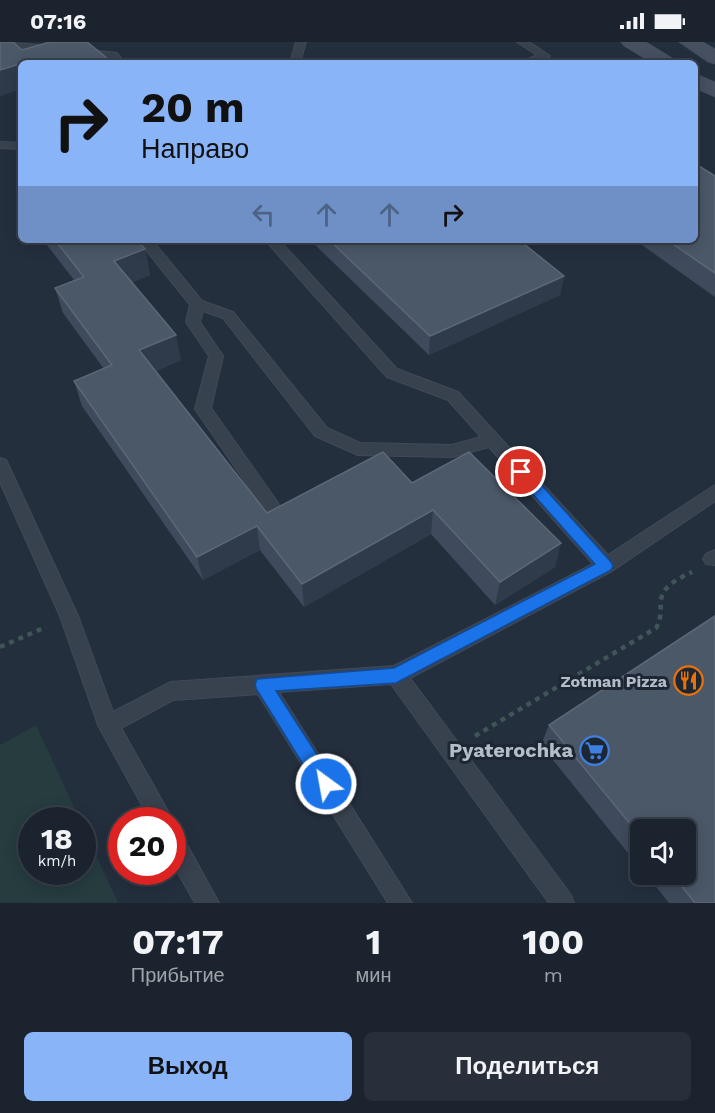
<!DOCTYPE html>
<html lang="ru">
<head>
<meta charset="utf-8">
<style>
	:root { --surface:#1b232e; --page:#282f3a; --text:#f1f3f6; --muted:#a0a4aa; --line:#39404a; --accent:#8ab4f8 }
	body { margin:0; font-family:"Work Sans",sans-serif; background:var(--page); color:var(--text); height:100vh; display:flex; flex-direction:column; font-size:22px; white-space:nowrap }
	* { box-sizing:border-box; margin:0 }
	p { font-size:20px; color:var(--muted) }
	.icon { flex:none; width:33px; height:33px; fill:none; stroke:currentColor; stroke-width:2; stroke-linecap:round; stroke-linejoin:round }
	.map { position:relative; height:861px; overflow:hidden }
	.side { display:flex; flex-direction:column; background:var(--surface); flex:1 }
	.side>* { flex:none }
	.banner { position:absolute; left:18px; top:18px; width:680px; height:183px; border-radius:9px; box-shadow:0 3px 15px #0003,0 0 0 2px var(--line); background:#8ab4f8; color:#111; overflow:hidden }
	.tools { position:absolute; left:630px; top:777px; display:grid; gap:12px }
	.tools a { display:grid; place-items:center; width:66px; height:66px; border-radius:9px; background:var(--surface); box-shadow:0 3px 15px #0003,0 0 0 2px var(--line); font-size:30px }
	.speed { position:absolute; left:18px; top:765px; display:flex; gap:12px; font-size:30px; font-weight:700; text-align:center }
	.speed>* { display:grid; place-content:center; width:78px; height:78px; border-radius:50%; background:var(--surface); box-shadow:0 3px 15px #0003,0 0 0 2px var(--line); line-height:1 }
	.speed small { font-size:15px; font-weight:400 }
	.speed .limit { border:9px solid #d22; background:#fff; color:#111 }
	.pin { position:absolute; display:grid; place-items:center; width:51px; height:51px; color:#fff; margin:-26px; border:3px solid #fff; border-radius:50%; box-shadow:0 2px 6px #0007 }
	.me { position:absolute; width:66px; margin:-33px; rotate:328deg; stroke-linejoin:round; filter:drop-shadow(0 0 4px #0008) }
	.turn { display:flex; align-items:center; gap:21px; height:126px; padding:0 24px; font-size:27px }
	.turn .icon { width:78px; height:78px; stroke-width:2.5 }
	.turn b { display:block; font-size:42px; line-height:51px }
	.lanes { display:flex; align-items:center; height:57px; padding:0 24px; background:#0003; justify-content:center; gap:30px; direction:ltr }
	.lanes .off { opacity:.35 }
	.eta { display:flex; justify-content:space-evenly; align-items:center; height:102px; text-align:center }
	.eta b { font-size:36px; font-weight:700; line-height:42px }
	.cta { display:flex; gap:12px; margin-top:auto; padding:12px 24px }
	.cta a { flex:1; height:69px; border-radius:9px; background:var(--accent); color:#111; font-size:24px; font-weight:700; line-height:69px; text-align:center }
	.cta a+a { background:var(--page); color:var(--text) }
	.status { display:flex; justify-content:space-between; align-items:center; height:42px; padding:0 30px; background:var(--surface); direction:ltr }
	.status svg { height:16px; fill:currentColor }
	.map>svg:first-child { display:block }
	.green { fill:#263c3f }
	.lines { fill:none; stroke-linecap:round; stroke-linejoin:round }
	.service-casing { stroke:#414a57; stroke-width:2 }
	.secondary-casing { stroke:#414a57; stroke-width:1 }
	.path { stroke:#3f5557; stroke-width:4.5; stroke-dasharray:5 5; stroke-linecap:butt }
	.service { fill:#38414e; fill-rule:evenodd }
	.secondary { fill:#465061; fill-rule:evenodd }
	.wall { fill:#3f4b5c }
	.shaded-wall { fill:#2f3b4b }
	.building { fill:#4b5868; stroke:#5c6777; stroke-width:1.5 }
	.route { fill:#1a73e8; stroke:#114b97; stroke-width:1.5 }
	.labels { text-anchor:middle; stroke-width:6; stroke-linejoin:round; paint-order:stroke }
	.poi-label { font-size:16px; font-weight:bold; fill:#b4bcc9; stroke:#1d2633; text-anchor:end }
	.near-poi-label { font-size:20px; font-weight:bold; fill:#b4bcc9; stroke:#1d2633; text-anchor:end }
</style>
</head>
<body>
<div class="status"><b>07:16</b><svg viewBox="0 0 49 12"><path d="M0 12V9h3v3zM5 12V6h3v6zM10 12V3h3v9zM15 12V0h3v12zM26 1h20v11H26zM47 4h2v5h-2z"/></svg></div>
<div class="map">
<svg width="715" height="861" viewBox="0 0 715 861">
	<rect width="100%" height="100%" fill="#242f3e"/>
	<polygon class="green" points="36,683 80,778 32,778 32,830 82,830 83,784 118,861 0,861 0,703"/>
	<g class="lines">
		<defs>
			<g id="service">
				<polygon points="0,0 54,4 59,7 54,10 0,5"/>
				<polygon points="296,0 306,0 300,21 290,21"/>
				<polygon points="517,0 529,0 550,14 535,21 520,21 537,13"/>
				<polygon points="80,7 117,11 125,21 114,21 110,16 76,12 75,10"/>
				<polygon points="0,100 21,101 21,107 0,106"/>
				<polygon points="138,198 152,198 202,259 233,270 327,386 360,401 452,403 481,395 448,358 387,335 265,198 279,198 397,327 458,350 608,513 715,443 715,459 612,529 410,636 571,853 574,861 549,861 391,642 279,650 412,861 388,861 258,652 173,658 121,686 173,778 150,778 98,683 60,574 0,440 0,416 6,418 8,422 78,574 113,670 171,640 394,624 593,522 489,405 452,415 358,413 315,394 223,276 203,269 200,280 223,314 211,366 288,475 285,480 279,482 273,480 195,367 209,314 186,280 190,263"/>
				<polygon points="715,508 715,523 706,522 703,517 706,512"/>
				<polygon points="172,787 180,790 219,861 195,861 172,820"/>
			</g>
			<g id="secondary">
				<polygon points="621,0 646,0 674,17 677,21 652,21 624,4"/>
				<polygon points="679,0 703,0 715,7 715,22 708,20"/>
				<polygon points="694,31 715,40 715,55 694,46"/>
			</g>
		</defs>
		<use href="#service" class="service-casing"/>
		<use href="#secondary" class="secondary-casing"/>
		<g class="path">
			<polyline points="0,605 46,585"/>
			<path d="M475,694L656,586C662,576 660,569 661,558C663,543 680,536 692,530"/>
		</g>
		<use href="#service" class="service"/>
		<use href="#secondary" class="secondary"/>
	</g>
	<g class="wall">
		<polygon points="715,134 715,255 635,198 694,198"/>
		<polygon points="43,198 137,198 145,207 150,233 132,240 181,318 156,329 267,471 412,441 555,525 495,563 431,492 304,565 260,508 203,538 82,364 74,339 104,327 63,271 55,246 74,238"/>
		<polygon points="310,198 519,198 564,234 560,253 429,313"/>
		<polygon points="549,683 715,861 669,861 646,832 686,832 640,788 640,826 541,703"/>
	</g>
	<g class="shaded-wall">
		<polygon points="21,21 21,47 0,54 0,28"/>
		<polygon points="145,207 150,233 121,244 114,219"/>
		<polygon points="564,234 560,253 429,313 430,294"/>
		<polygon points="176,293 181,318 146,334 139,308"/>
		<polygon points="433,468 431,492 304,565 302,542"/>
		<polygon points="257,484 260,508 203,538 197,515"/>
		<polygon points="561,501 555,525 495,563 500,540"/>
	</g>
	<g class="building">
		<polygon points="0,0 13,0 22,8 50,0 87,0 113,21 32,21 29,19 0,28"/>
		<polygon points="694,121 715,134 715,231 667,198 694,198"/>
		<polygon points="55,198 137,198 145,207 114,219 176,293 139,308 267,471 383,410 412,441 469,410 561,501 500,540 433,468 302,542 257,484 197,515 74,339 112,323 55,246 84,235"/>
		<polygon points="329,198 519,198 564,234 430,294"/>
		<polygon points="715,574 715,861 695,861 672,832 686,832 686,788 640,788 640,794 549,683"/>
	</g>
	<polygon class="route" points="521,424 526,426 611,520 613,524 611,528 396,641 276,649 332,736 334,742 332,748 326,750 319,748 257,648 255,643 257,637 394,626 595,522 516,433 514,430"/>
	<defs>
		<symbol id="restaurant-ring" viewBox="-11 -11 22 22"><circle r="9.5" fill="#1d2633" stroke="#e8710a" stroke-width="1.5"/><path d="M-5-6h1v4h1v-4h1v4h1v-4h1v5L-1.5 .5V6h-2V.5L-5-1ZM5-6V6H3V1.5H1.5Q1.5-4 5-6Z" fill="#e8710a"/></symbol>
		<symbol id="supermarket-ring" viewBox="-11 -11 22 22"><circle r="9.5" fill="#1d2633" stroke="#3f7fe0" stroke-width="1.5"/><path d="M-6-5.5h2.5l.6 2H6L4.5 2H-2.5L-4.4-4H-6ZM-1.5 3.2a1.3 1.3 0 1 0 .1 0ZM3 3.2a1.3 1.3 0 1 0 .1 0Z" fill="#3f7fe0"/></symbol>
	</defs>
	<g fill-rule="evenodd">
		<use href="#restaurant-ring" x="672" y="622" width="33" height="33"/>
		<use href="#supermarket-ring" x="578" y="692" width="33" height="33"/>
	</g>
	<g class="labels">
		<g class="poi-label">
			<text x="667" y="645">Zotman Pizza</text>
		</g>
		<g class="near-poi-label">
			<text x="573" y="715">Pyaterochka</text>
		</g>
	</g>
</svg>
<div class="tools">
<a><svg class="icon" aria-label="sound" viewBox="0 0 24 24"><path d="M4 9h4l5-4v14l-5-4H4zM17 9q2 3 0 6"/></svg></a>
</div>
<div class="speed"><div>18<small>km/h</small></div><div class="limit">20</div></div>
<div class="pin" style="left:521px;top:430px;background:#d93025"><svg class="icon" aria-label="arrive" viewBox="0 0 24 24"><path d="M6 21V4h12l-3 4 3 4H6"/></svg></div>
<svg class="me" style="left:326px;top:742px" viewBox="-20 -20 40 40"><circle r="17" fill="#1a73e8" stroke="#fff" stroke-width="3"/><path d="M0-11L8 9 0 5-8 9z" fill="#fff"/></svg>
<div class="banner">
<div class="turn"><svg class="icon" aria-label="right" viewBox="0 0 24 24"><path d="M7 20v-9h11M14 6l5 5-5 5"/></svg><div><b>20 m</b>Направо</div></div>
<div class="lanes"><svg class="icon off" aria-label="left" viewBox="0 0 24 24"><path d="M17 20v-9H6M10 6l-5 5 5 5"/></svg><svg class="icon off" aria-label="ahead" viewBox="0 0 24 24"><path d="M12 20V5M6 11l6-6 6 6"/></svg><svg class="icon off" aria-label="ahead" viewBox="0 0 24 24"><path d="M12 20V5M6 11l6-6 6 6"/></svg><svg class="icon" aria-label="right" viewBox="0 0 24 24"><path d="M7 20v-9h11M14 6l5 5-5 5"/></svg></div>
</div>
</div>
<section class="side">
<div class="eta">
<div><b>07:17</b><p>Прибытие</p></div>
<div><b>1</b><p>мин</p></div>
<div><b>100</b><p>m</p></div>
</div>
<div class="cta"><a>Выход</a><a>Поделиться</a></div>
</section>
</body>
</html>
